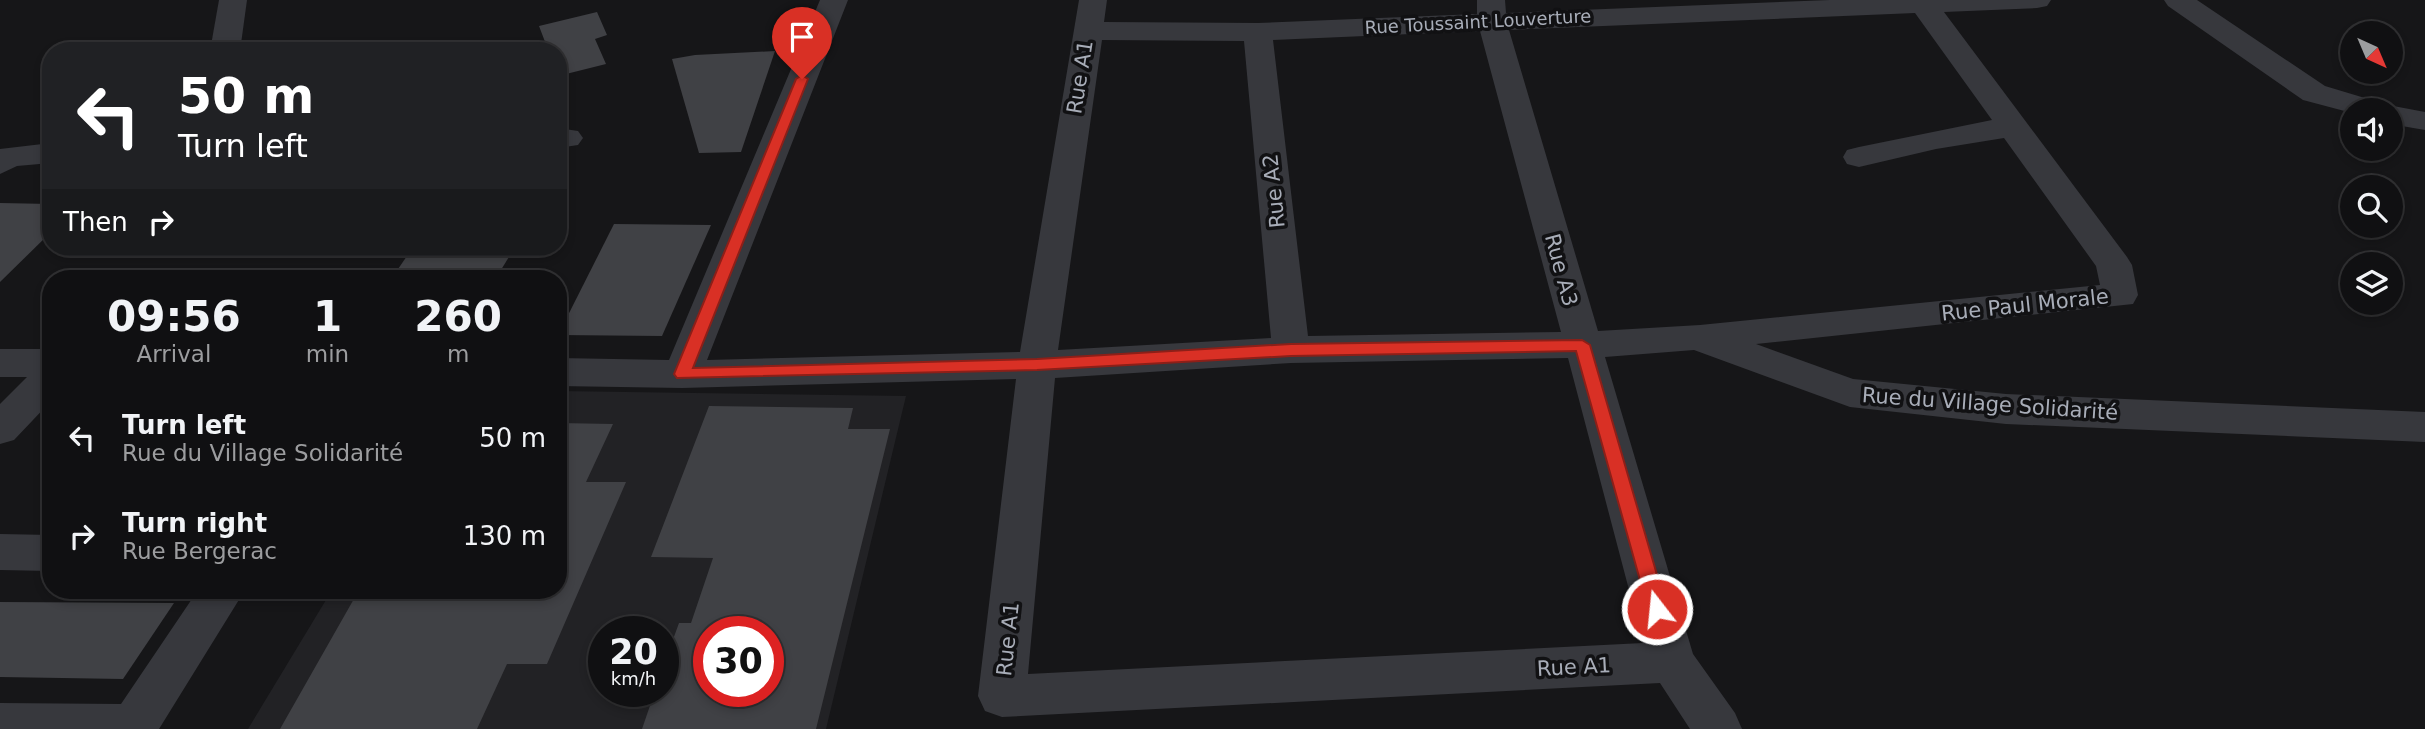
<!DOCTYPE html>
<html lang="en">
<head>
<meta charset="utf-8">
<style>
	:root { --surface:#101012; --page:#1e1e20; --text:#f1f3f6; --muted:#9c9d9f; --line:#303032 }
	body { margin:0; font-family:"DejaVu Sans",sans-serif; background:var(--page); color:var(--text); height:100vh; display:flex; flex-direction:column; font-size:26px; white-space:nowrap }
	* { box-sizing:border-box; margin:0 }
	p { font-size:23px; color:var(--muted) }
	.icon { flex:none; width:38px; height:38px; fill:none; stroke:currentColor; stroke-width:2; stroke-linecap:round; stroke-linejoin:round }
	.map { position:relative; flex:1; overflow:hidden }
	.drawer { position:absolute; left:42px; top:270px; width:525px; height:329px; display:flex; flex-direction:column; background:var(--surface); border-radius:28px; box-shadow:0 4px 10px #0003,0 0 0 2px var(--line) }
	.drawer>* { flex:none }
	.guide { position:absolute; left:42px; top:42px; width:525px; height:214px; border-radius:28px; box-shadow:0 4px 10px #0003,0 0 0 2px var(--line); background:#202124; color:#fff; overflow:hidden }
	.needle { width:46px; rotate:136deg }
	.buttons { position:absolute; left:2340px; top:21px; display:grid; gap:14px }
	.buttons a { display:grid; place-items:center; width:63px; height:63px; border-radius:50%; background:var(--surface); box-shadow:0 4px 10px #0003,0 0 0 2px var(--line); font-size:35px }
	.speed { position:absolute; left:588px; top:616px; display:flex; gap:14px; font-size:35px; font-weight:700; text-align:center }
	.speed>* { display:grid; place-content:center; width:91px; height:91px; border-radius:50%; background:var(--surface); box-shadow:0 4px 10px #0003,0 0 0 2px var(--line); line-height:1 }
	.speed small { font-size:18px; font-weight:400 }
	.speed .limit { border:10px solid #d22; background:#fff; color:#111 }
	.pin { position:absolute; display:grid; place-items:center; width:60px; height:60px; color:#fff; margin:-72px -30px; border-radius:50% 50% 50% 0; rotate:-45deg; box-shadow:0 0 7px #0007 }
	.pin .icon { rotate:45deg }
	.me { position:absolute; width:77px; margin:-38px; rotate:344deg; stroke-linejoin:round; filter:drop-shadow(0 0 5px #0008) }
	.turn { display:flex; align-items:center; gap:24px; height:147px; padding:0 21px; font-size:32px }
	.turn .icon { width:91px; height:91px; stroke-width:2.5 }
	.turn b { display:block; font-size:49px; line-height:60px }
	.then { display:flex; align-items:center; height:66px; padding:0 21px; background:#0003; gap:14px; font-size:26px }
	.eta { display:flex; justify-content:space-evenly; align-items:center; height:119px; text-align:center }
	.eta b { font-size:42px; font-weight:800; line-height:49px }
	ul { padding:0; list-style:none }
	li { display:flex; align-items:center; gap:21px; height:98px; padding:0 21px }
	li div { flex:1 }
	li b { display:block; font-size:26px }
	li em { font-style:normal }
	.map>svg:first-child { display:block }
	.built { fill:#222225; fill-rule:evenodd }
	.building { fill:#404145; fill-rule:evenodd }
	.lines { fill:none; stroke-linecap:round; stroke-linejoin:round }
	.minor { fill:#37383d; fill-rule:evenodd }
	.route { fill:#d93025; stroke:#8d1f18; stroke-width:2 }
	.labels { text-anchor:middle; stroke-width:7; stroke-linejoin:round; paint-order:stroke }
	.far-street-label { font-size:18px; fill:#a8adb8; stroke:#111113 }
	.street-label { font-size:21px; fill:#a8adb8; stroke:#111113 }
</style>
</head>
<body>
<div class="map">
<svg width="2425" height="729" viewBox="0 0 2425 729">
	<rect width="100%" height="100%" fill="#161618"/>
	<path class="built" d="M558,391L906,396L826,729H248L332,590H558ZM604,632H663V691H604ZM709,632H768V691H709Z"/>
	<g class="building">
		<polygon points="597,12 607,35 595,39 606,64 558,76 558,51 535,51 547,47 539,26"/>
		<polygon points="775,51 741,152 699,153 672,59 695,55"/>
		<polygon points="0,203 51,204 51,232 0,282"/>
		<polygon points="614,224 711,225 662,336 558,335"/>
		<polygon points="413,247 515,247 496,278 392,278"/>
		<path d="M709,406L853,408L848,429H890L816,729H642L655,691H663V667L679,623H691L713,558L651,557ZM709,632H768V691H709Z"/>
		<polygon points="558,423 613,424 586,482 626,482 547,664 507,664 477,729 280,729 359,590 558,590"/>
		<polygon points="0,602 174,603 123,679 0,677"/>
	</g>
	<g class="lines">
		<g class="minor">
			<polygon points="219,0 247,0 240,51 210,51"/>
			<path d="M820,0H848L707,360L1020,352L1079,0H1107L1104,22L1258,23L1477,14V0H1505L1506,13L1830,0H2051L2047,6L2037,8L1944,12L2127,257L2132,265L2138,295L2133,304L1756,344L1853,379L2006,394L2425,412V442L2006,424L1850,407L1694,350L1605,357L1693,654L1735,713L1742,729H1690L1660,683L1002,717L985,711L978,696L1016,379L682,388L558,386V358L669,360ZM1915,13L1992,120L1859,147L1847,150L1843,157L1847,164L1859,167L1936,149L2004,138L2096,266L2100,285L1700,325L1598,331L1509,30ZM1480,31L1561,332L1308,336L1273,40ZM1102,40L1244,41L1271,338L1058,350ZM1568,358L1643,643L1028,674L1055,378L1291,363Z"/>
			<polygon points="2164,0 2197,0 2325,86 2388,105 2425,112 2425,130 2390,124 2390,110 2352,110 2352,113 2303,100 2168,6"/>
			<polygon points="558,128 578,131 583,138 578,145 558,148"/>
			<polygon points="51,143 51,163 17,166 0,174 0,149"/>
			<polygon points="0,349 51,349 51,401 14,440 0,444 0,404 27,377 0,377"/>
			<polygon points="0,534 51,535 51,571 0,570"/>
			<polygon points="198,590 245,590 159,729 0,729 0,703 121,704"/>
		</g>
	</g>
	<polygon class="route" points="802,75 808,79 693,368 1037,359 1291,344 1582,340 1590,345 1667,609 1664,615 1651,615 1648,609 1576,351 1291,356 1037,370 677,378 674,374 796,79"/>
	<g class="labels">
		<g class="far-street-label">
			<text transform="translate(1478 22) rotate(-3)" y="6">Rue Toussaint Louverture</text>
		</g>
		<g class="street-label">
			<text transform="translate(1080 77) rotate(-81)" y="7">Rue A1</text>
			<text transform="translate(1274 191) rotate(-96)" y="7">Rue A2</text>
			<text transform="translate(1561 270) rotate(75)" y="7">Rue A3</text>
			<text transform="translate(2025 305) rotate(-6)" y="7">Rue Paul Morale</text>
			<text transform="translate(1990 404) rotate(4)" y="7">Rue du Village Solidarité</text>
			<text transform="translate(1008 639) rotate(-84)" y="7">Rue A1</text>
			<text transform="translate(1574 667) rotate(-3)" y="7">Rue A1</text>
		</g>
	</g>
</svg>
<div class="buttons">
<a><svg class="needle" viewBox="-14 -14 28 28"><path d="M0-13l5 13h-10z" fill="#e53935"/><path d="M0 13l5-13h-10z" fill="#9c9d9f"/></svg></a>
<a><svg class="icon" aria-label="sound" viewBox="0 0 24 24"><path d="M4 9h4l5-4v14l-5-4H4zM17 9q2 3 0 6"/></svg></a>
<a><svg class="icon" aria-label="search" viewBox="0 0 24 24"><circle cx="10" cy="10" r="6"/><path d="M15 15l6 6"/></svg></a>
<a><svg class="icon" aria-label="layers" viewBox="0 0 24 24"><path d="M12 4l9 5-9 5-9-5zM3 14l9 5 9-5"/></svg></a>
</div>
<div class="speed"><div>20<small>km/h</small></div><div class="limit">30</div></div>
<div class="pin" style="left:802px;top:79px;background:#d93025"><svg class="icon" aria-label="arrive" viewBox="0 0 24 24"><path d="M6 21V4h12l-3 4 3 4H6"/></svg></div>
<svg class="me" style="left:1657px;top:609px" viewBox="-20 -20 40 40"><circle r="17" fill="#d93025" stroke="#fff" stroke-width="3"/><path d="M0-11L8 9 0 5-8 9z" fill="#fff"/></svg>
<div class="guide">
<div class="turn"><svg class="icon" aria-label="left" viewBox="0 0 24 24"><path d="M17 20v-9H6M10 6l-5 5 5 5"/></svg><div><b>50 m</b>Turn left</div></div>
<div class="then">Then<svg class="icon" aria-label="right" viewBox="0 0 24 24"><path d="M7 20v-9h11M14 6l5 5-5 5"/></svg></div>
</div>
<section class="drawer">
<div class="eta">
<div><b>09:56</b><p>Arrival</p></div>
<div><b>1</b><p>min</p></div>
<div><b>260</b><p>m</p></div>
</div>
<ul>
<li><svg class="icon" aria-label="left" viewBox="0 0 24 24"><path d="M17 20v-9H6M10 6l-5 5 5 5"/></svg><div><b>Turn left</b><p>Rue du Village Solidarité</p></div><em>50 m</em></li>
<li><svg class="icon" aria-label="right" viewBox="0 0 24 24"><path d="M7 20v-9h11M14 6l5 5-5 5"/></svg><div><b>Turn right</b><p>Rue Bergerac</p></div><em>130 m</em></li>
</ul>
</section>
</div>
</body>
</html>
